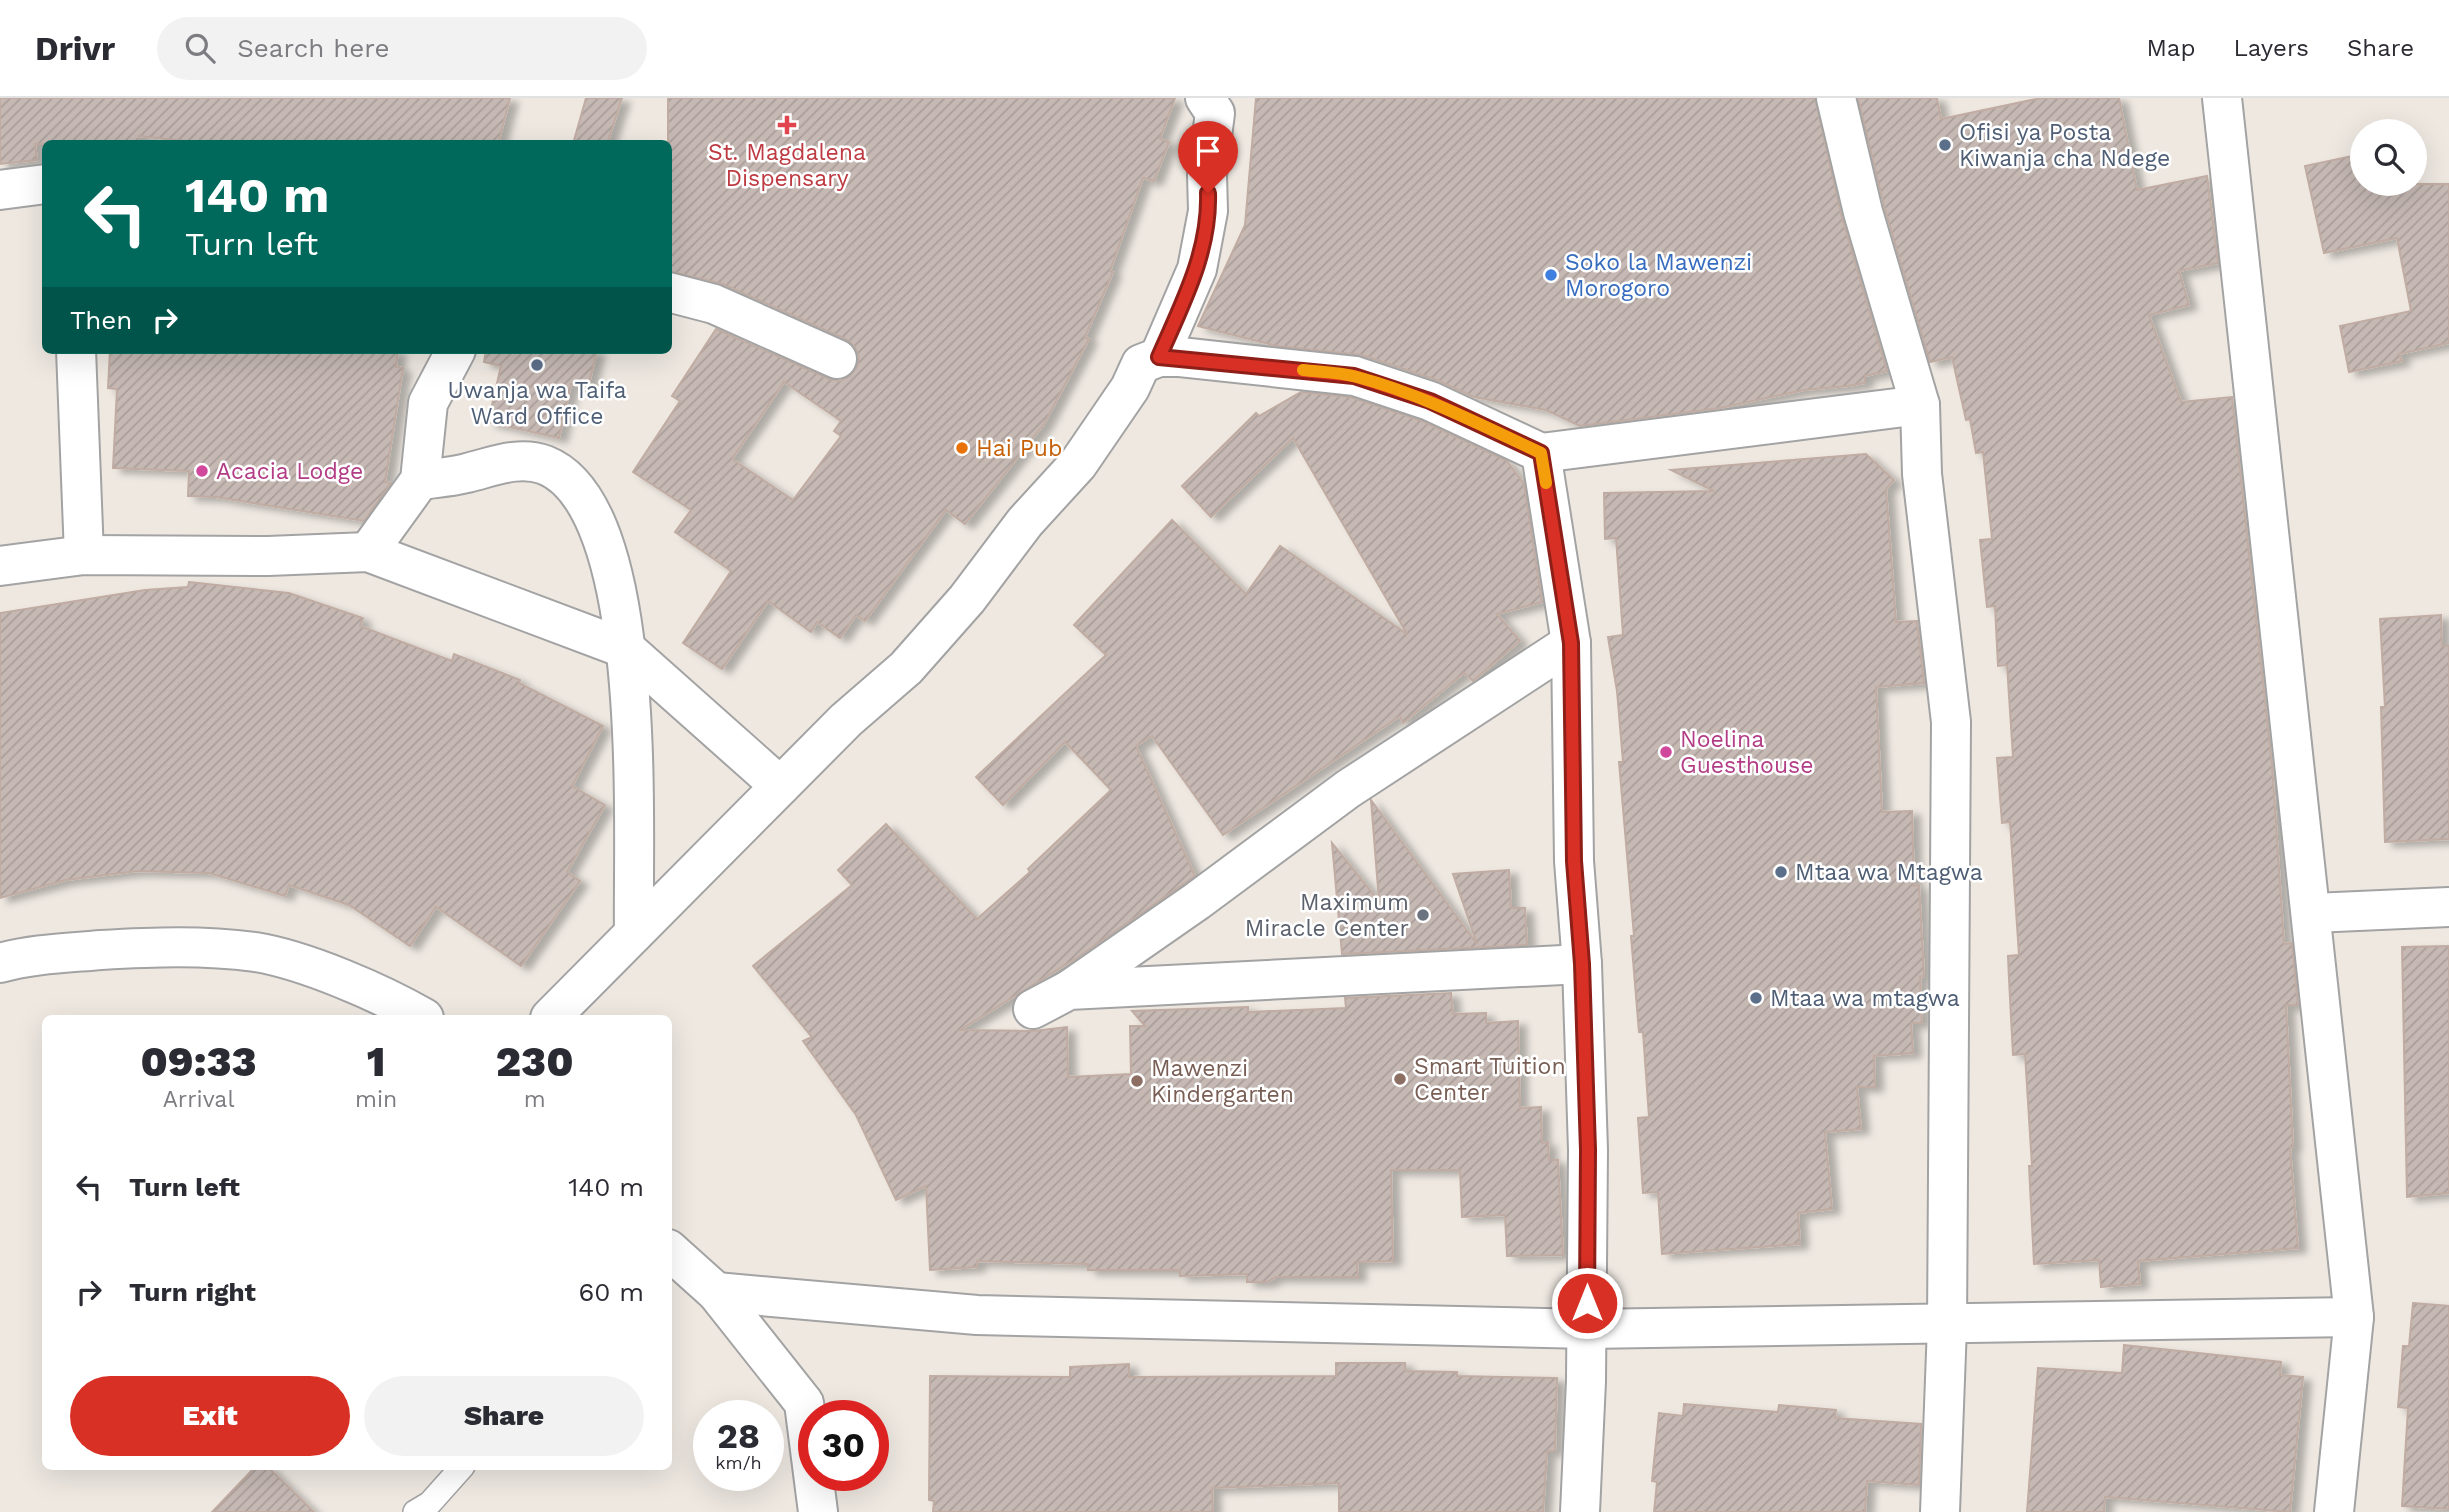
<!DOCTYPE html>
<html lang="en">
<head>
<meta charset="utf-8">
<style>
	:root { --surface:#fff; --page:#f2f2f3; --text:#2b2b33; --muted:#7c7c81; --line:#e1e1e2; --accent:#d93025 }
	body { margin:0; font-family:"Work Sans",sans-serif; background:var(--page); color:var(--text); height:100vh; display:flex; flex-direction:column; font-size:26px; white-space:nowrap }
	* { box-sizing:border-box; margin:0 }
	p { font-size:23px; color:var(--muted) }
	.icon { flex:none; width:38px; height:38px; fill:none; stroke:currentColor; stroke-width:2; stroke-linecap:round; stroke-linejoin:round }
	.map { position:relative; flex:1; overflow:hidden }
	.drawer { position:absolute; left:42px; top:917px; width:630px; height:455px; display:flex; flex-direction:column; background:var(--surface); border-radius:10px; box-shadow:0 7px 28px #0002 }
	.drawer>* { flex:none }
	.top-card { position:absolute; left:42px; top:42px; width:630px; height:214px; border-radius:10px; box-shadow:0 7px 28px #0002; background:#00695c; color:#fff; overflow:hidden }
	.controls { position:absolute; left:2350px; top:21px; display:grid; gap:14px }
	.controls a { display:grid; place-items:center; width:77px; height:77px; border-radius:50%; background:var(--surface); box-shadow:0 7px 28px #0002; font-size:35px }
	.speed { position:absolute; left:693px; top:1302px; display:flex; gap:14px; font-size:35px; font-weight:700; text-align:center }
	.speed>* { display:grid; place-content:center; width:91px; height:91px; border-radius:50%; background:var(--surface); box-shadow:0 7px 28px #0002; line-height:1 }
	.speed small { font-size:18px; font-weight:400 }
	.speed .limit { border:10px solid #d22; background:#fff; color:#111 }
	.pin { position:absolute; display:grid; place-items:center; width:60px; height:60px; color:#fff; margin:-72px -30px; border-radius:50% 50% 50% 0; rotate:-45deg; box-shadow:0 0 7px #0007 }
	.pin .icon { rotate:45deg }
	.me { position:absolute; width:77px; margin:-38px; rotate:0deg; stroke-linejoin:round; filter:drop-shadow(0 0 5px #0008) }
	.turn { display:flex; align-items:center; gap:24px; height:147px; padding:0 28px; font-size:32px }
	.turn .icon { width:91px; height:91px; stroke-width:2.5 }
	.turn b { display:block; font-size:49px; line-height:60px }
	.then { display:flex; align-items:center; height:66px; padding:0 28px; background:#0003; gap:14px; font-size:26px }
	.eta { display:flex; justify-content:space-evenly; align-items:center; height:119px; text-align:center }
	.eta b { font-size:42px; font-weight:800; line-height:49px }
	.button { display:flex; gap:14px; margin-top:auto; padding:14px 28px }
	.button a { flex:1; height:80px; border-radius:42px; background:var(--accent); color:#fff; font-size:28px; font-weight:800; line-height:80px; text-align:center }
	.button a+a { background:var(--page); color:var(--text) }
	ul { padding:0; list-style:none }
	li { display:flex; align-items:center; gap:21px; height:105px; padding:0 28px }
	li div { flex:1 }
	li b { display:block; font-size:26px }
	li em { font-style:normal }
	header { display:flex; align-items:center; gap:42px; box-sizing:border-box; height:98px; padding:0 35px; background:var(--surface); border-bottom:2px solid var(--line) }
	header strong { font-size:33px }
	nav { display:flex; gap:38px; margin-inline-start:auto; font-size:24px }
	.search { width:490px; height:63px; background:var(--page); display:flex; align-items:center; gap:18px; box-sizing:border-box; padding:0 24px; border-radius:38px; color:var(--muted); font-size:26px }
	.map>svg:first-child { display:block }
	.building { fill:url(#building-hatch); stroke:#c0aca2; stroke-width:2; fill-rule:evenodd; filter:url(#shadow) }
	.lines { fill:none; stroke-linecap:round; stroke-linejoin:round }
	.lane-casing { stroke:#a3a3a3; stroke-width:26 }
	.street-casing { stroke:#a3a3a3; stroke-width:42 }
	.lane { stroke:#fff; stroke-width:23 }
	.street { stroke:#fff; stroke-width:38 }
	.route-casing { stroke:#8d1f18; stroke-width:18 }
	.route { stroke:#d93025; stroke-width:12 }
	.slow { stroke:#f59e0b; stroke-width:12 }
	.health-dot { fill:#e0444e; stroke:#fff; stroke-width:2.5 }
	.service-dot { fill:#5c6f8a; stroke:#fff; stroke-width:2.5 }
	.shop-dot { fill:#3f7fe0; stroke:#fff; stroke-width:2.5 }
	.food-dot { fill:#e8710a; stroke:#fff; stroke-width:2.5 }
	.hotel-dot { fill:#d1479c; stroke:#fff; stroke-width:2.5 }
	.worship-dot { fill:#6b7280; stroke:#fff; stroke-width:2.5 }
	.education-dot { fill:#8d6e63; stroke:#fff; stroke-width:2.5 }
	.labels { text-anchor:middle; stroke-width:5; stroke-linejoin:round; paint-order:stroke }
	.service-label { font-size:23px; fill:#4e5e75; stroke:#fff; text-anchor:start }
	.health-label { font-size:23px; fill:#be3a42; stroke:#fff }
	.shop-label { font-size:23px; fill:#366cbe; stroke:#fff; text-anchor:start }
	.food-label { font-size:23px; fill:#c56008; stroke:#fff; text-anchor:start }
	.hotel-label { font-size:23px; fill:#b23c85; stroke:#fff; text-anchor:start }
	.worship-label { font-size:23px; fill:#5b616d; stroke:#fff; text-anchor:end }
	.education-label { font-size:23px; fill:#785e54; stroke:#fff; text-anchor:start }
</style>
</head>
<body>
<header>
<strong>Drivr</strong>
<div class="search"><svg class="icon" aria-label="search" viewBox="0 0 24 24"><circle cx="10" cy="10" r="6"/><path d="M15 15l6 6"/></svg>Search here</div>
<nav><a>Map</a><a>Layers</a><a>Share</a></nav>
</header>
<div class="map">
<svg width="2449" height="1414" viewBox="0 0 2449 1414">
	<defs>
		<pattern id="building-hatch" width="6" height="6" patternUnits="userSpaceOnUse" patternTransform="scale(1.75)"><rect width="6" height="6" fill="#c6b9b4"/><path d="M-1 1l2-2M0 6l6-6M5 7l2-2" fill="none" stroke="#aa9e9a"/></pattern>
		<filter id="shadow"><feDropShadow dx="8" dy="4.5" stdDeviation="3.5" flood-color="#0004"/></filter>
	</defs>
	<rect width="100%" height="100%" fill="#eee8e1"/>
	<g class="building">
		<polygon points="0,0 510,0 498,46 213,46 139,38 139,46 35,46 37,62 0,66"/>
		<polygon points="586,0 622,0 607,46 573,46"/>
		<path d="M668,0H1175L1160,41L1169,44L1154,83L1143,80L1110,173L1113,174L1085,239L1089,241L1044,326L965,426L946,412L865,523L856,517L840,540L817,524L811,534L768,503L722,571L683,545L731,473L675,434L691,412L633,374L680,303L672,298L716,231L829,281L840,283L850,278L857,269L859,259L855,249L846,241L723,186L668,173ZM784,284L841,323L834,333L841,338L793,402L732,361Z"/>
		<polygon points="1256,0 1815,0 1842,120 1887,273 1865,278 1865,285 1848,288 1804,292 1720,310 1580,328 1546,312 1474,299 1437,282 1362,257 1277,248 1198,228 1245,127"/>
		<polygon points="1858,0 1937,0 1941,21 2041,0 2119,0 2137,92 2207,78 2218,165 2179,173 2189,207 2149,217 2181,304 2232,299 2272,667 2284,846 2292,845 2298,907 2286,907 2293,1049 2290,1049 2298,1150 2138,1163 2140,1186 2101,1189 2099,1162 2034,1166 2029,1068 2032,1068 2025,956 2013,957 2009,881 2008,858 2019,857 2010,724 2002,725 1997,660 2013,659 2007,567 1998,568 1995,508 1987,509 1980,442 1992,441 1983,354 1976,355 1970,321 1966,322 1952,259 1930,264 1884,108"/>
		<polygon points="2362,56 2362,86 2449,86 2449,245 2399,256 2402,263 2349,274 2340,228 2411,213 2397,140 2324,155 2305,68"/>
		<polygon points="110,252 398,252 396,269 403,270 385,384 391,385 364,423 216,399 188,398 189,373 113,370 117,291 108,290"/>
		<polygon points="486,252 597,252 588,290 571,286 559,340 488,324 501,268 484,264"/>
		<polygon points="1301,294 1350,299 1422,323 1507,363 1524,386 1542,504 1497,516 1520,543 1473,583 1464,575 1403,625 1400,618 1223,737 1152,638 1136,648 1195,778 1078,859 960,932 1033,933 1067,929 1068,979 1131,976 1130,928 1145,928 1132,913 1248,909 1248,914 1346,910 1345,900 1451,895 1453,916 1486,915 1486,925 1518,923 1520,1010 1541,1009 1542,1045 1548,1044 1549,1062 1558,1062 1563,1157 1507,1158 1505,1117 1462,1119 1460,1072 1391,1072 1393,1163 1357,1164 1358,1179 1276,1179 1267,1184 1247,1184 1247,1176 1180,1178 1180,1172 1088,1172 1088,1166 977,1163 977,1169 930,1172 926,1088 896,1102 856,1017 803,943 812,939 753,868 852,787 838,772 886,726 977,821 1030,774 1028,771 1111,692 1065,644 1003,707 976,679 1106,557 1074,527 1172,422 1246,496 1280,448 1407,536 1293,340 1211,419 1182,388 1256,315 1259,318"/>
		<polygon points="1866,356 1894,382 1886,391 1896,524 1917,523 1924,585 1876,589 1882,714 1912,713 1914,788 1919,787 1924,878 1920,879 1922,925 1911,925 1913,955 1874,958 1875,989 1857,989 1861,1031 1825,1034 1832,1111 1798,1115 1800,1146 1662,1156 1658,1094 1643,1095 1638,1020 1649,1019 1643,934 1639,934 1631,838 1634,838 1619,664 1623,664 1617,593 1608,539 1623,537 1616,440 1605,441 1604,395 1714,393 1671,372"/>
		<polygon points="189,484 289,495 363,520 360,528 452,563 454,556 520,582 519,585 603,628 572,688 605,707 567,774 580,783 521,868 436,809 410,848 349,807 289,787 285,798 209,775 137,773 66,782 0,800 0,515 145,492 188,489"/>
		<polygon points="2441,517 2442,548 2449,548 2449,741 2385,744 2381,609 2385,609 2380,521"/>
		<polygon points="1371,702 1477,846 1453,776 1509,772 1511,810 1525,810 1527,847 1342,856 1332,745 1379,803"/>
		<polygon points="2449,848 2449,1095 2407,1099 2402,849"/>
		<polygon points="2413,1205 2449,1208 2449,1411 2402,1408 2408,1310 2398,1309 2403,1248 2409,1248"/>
		<polygon points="2124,1247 2281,1264 2280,1277 2303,1279 2290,1414 2105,1399 2104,1414 2027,1414 2038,1270 2122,1275"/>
		<polygon points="1336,1265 1405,1265 1405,1273 1457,1274 1457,1278 1557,1280 1555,1353 1547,1353 1543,1414 1339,1414 1339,1385 1212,1390 1213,1414 933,1414 934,1403 929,1402 930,1278 1070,1279 1070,1269 1129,1266 1129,1279 1336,1278"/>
		<polygon points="1684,1306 1778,1314 1779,1307 1836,1312 1835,1320 1921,1326 1919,1387 1867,1383 1865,1414 1654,1414 1657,1384 1652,1383 1659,1315 1683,1318"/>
		<polygon points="256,1368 267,1368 314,1414 212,1414"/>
	</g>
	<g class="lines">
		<defs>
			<polyline id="lane" points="415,1414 430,1405 463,1368"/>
			<g id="street">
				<polyline points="1836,0 1863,114 1920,307 1922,376 1951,624 1947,1228 1940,1414"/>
				<polyline points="2222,0 2354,1219 2334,1414"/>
				<polyline points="0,92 46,86"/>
				<polyline points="668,194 714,206 837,261"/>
				<polyline points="76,252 84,457"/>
				<polyline points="1159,259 1197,171 1208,113 1207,77 1215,15 1205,0"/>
				<polyline points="1541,355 1920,307"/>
				<path d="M420,382C435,380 452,379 467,375C492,369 519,357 545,367C651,409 632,738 634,835"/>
				<polyline points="368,454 420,382 428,305 456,252"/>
				<polyline points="0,468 84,457 268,458 368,454 626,551 780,688"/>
				<polyline points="2313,815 2449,809"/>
				<path d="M0,865C32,856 67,855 101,852C152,849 204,847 255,854C305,862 381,895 424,920"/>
				<polyline points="1069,892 1197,803 1348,691 1571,545"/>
				<polyline points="1033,911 1069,892 1582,866"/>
				<polyline points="550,920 846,622 906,570 967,501 1025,424 1078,366 1130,290 1141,266 1159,259 1180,259 1355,278 1430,303 1541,355 1571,545 1574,763 1582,866 1588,1052 1586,1283 1580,1414"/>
				<polyline points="668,1151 716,1194 804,1305 818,1414"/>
				<polyline points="716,1194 977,1217 1587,1231 2354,1219"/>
			</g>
		</defs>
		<use href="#lane" class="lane-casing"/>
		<use href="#street" class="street-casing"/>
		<use href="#lane" class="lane"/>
		<use href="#street" class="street"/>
	</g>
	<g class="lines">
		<defs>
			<path id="route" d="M1208,95C1210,154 1182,206 1159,259L1354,278L1430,303L1541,355L1571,545L1574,763L1582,866L1588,1052L1587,1205"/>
		</defs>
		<use href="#route" class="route-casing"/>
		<use href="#route" class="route"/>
		<path class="slow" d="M1303,272C1320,274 1340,274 1357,279C1421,296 1481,327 1541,355L1546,385"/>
	</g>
	<path class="health-dot" d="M783.5 16.5h7v7h7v7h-7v7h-7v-7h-7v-7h7z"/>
	<g class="service-dot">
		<circle cx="1945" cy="47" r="7"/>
		<circle cx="537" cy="267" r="7"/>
		<circle cx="1781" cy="774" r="7"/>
		<circle cx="1756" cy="900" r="7"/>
	</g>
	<circle class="shop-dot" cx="1551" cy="177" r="7"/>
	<circle class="food-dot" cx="962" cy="350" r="7"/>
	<g class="hotel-dot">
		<circle cx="202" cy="373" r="7"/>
		<circle cx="1666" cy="654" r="7"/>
	</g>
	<circle class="worship-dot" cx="1423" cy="817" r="7"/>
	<g class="education-dot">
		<circle cx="1400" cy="981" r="7"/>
		<circle cx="1137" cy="983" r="7"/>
	</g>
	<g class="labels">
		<g class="service-label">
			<text x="1959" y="42">Ofisi ya Posta<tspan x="1959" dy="26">Kiwanja cha Ndege</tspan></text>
			<text x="537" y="300" text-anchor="middle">Uwanja wa Taifa<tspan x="537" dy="26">Ward Office</tspan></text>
			<text x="1795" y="782">Mtaa wa Mtagwa</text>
			<text x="1770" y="908">Mtaa wa mtagwa</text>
		</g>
		<g class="health-label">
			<text x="787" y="62">St. Magdalena<tspan x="787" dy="26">Dispensary</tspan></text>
		</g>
		<g class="shop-label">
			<text x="1565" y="172">Soko la Mawenzi<tspan x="1565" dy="26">Morogoro</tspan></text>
		</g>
		<g class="food-label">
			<text x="976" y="358">Hai Pub</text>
		</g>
		<g class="hotel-label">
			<text x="216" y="381">Acacia Lodge</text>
			<text x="1680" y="649">Noelina<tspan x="1680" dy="26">Guesthouse</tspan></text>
		</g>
		<g class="worship-label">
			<text x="1409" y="812">Maximum<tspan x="1409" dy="26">Miracle Center</tspan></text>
		</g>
		<g class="education-label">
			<text x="1414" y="976">Smart Tuition<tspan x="1414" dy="26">Center</tspan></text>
			<text x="1151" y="978">Mawenzi<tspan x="1151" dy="26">Kindergarten</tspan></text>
		</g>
	</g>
</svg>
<div class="controls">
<a><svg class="icon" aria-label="search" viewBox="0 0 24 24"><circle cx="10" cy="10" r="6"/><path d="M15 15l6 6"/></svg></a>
</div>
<div class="speed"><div>28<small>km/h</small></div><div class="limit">30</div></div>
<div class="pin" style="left:1208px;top:95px;background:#d93025"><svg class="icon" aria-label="arrive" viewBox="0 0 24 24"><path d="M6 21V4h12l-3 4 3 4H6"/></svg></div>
<svg class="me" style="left:1587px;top:1205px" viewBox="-20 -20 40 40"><circle r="17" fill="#d93025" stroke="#fff" stroke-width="3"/><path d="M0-11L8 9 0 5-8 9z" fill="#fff"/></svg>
<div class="top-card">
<div class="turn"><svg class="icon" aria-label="left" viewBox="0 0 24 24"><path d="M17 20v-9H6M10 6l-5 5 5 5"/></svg><div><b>140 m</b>Turn left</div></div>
<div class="then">Then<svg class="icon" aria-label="right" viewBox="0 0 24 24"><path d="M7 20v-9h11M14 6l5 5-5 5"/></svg></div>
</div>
<section class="drawer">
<div class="eta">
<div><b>09:33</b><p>Arrival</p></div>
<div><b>1</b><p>min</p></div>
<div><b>230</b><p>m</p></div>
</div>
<ul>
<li><svg class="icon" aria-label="left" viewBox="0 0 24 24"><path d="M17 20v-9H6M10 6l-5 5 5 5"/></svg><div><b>Turn left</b></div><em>140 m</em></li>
<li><svg class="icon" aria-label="right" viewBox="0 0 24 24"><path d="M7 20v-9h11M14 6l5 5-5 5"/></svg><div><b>Turn right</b></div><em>60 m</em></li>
</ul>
<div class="button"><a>Exit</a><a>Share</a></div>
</section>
</div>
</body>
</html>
